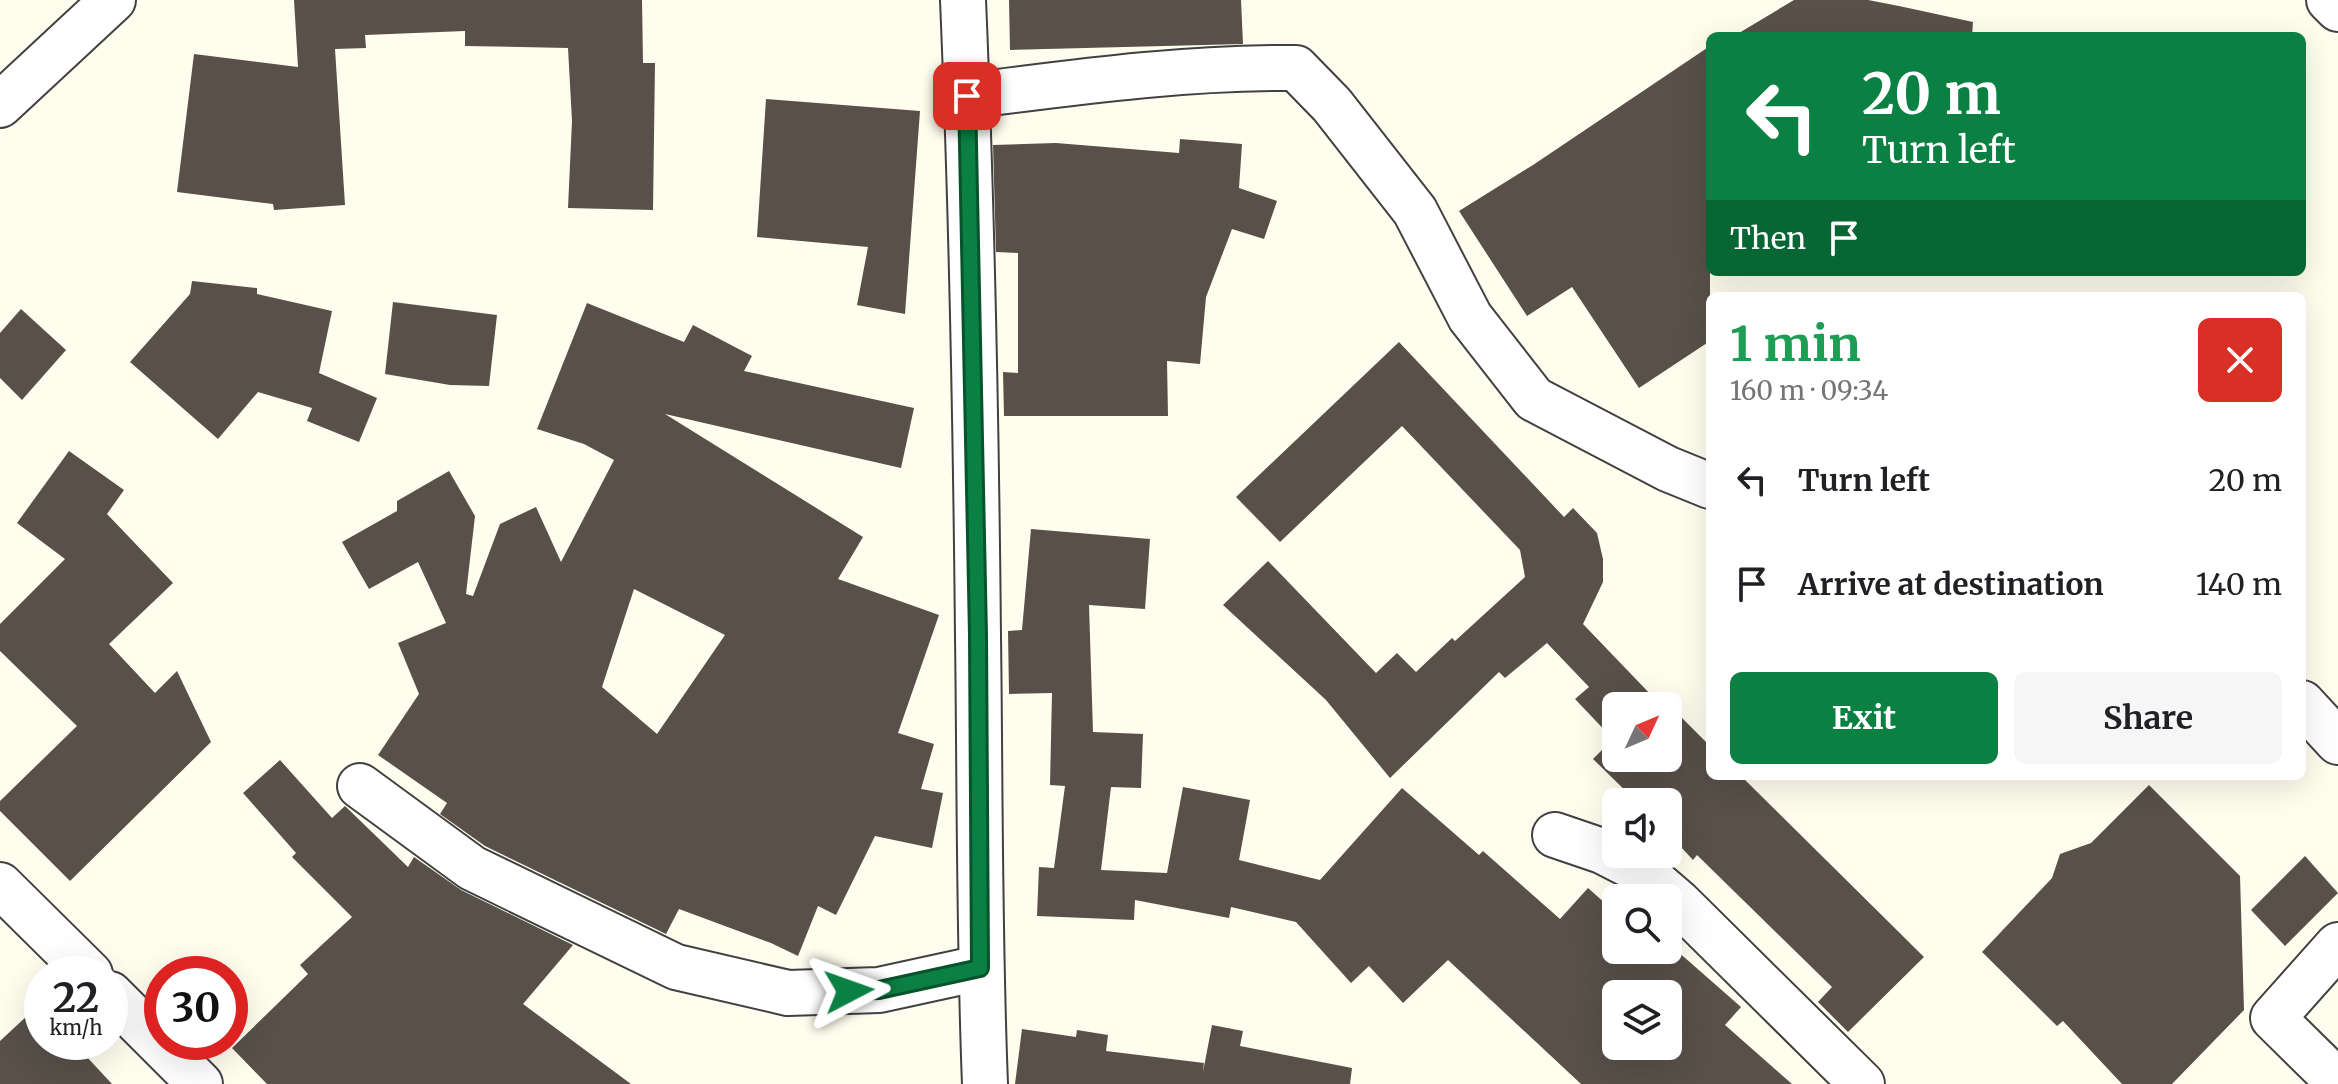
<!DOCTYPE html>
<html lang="en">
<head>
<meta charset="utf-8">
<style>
	:root { --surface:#fff; --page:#f6f6f6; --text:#202124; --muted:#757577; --accent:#0b8043 }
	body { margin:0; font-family:Merriweather,serif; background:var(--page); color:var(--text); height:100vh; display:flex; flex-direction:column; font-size:30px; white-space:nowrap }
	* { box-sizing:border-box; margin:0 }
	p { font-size:26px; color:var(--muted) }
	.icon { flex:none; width:44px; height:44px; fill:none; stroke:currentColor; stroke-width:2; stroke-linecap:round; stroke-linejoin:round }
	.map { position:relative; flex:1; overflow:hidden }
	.drawer { position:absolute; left:1706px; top:292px; width:600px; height:488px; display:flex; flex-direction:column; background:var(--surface); border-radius:12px; box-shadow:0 8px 32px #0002 }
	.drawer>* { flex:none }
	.banner { position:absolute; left:1706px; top:32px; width:600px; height:244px; border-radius:12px; box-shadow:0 8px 32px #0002; background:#0b8043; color:#fff; overflow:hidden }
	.needle { width:52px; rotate:46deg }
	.fabs { position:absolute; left:1602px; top:692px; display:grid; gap:16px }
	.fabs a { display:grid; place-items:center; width:80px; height:80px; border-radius:12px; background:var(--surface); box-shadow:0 8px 32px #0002; font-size:40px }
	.speed { position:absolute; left:24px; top:956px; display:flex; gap:16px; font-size:40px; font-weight:700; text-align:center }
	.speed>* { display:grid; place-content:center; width:104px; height:104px; border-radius:50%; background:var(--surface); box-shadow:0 8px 32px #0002; line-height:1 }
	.speed small { font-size:20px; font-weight:400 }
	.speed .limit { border:12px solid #d22; background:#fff; color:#111 }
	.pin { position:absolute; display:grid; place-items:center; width:68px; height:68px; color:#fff; margin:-34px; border-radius:16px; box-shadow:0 4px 12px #0006 }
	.me { position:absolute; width:88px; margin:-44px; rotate:86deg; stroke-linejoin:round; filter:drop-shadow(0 0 6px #0008) }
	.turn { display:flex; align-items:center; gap:28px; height:168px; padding:0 24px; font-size:36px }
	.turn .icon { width:104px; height:104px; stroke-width:2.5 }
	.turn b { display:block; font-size:56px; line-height:68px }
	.then { display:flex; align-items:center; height:76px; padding:0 24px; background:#0003; gap:16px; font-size:30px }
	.round { display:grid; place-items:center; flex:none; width:84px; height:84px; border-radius:12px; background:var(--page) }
	.overview { display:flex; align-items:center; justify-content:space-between; height:136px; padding:0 24px }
	h1 { font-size:48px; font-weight:700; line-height:60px; color:#1e9e55 }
	.button { display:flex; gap:16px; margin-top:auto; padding:16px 24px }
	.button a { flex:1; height:92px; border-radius:12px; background:var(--accent); color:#fff; font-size:32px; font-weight:700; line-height:92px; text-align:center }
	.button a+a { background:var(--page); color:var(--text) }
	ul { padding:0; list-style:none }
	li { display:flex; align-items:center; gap:24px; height:104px; padding:0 24px }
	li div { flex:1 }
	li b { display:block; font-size:30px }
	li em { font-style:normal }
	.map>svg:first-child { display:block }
	.building { fill:#585049; fill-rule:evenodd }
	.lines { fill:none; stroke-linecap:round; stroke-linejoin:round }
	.minor-casing { stroke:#414141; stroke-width:48 }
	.minor { stroke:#fff; stroke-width:44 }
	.route-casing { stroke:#07532c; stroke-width:20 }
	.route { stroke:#0b8043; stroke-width:14 }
</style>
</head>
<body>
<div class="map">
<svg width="2338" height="1084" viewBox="0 0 2338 1084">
	<rect width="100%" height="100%" fill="#fffdee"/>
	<g class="building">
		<polygon points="294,0 642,0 643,63 655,63 653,210 568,208 572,121 568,48 465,46 465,31 365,35 366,48 335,49 345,205 274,210 273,204 177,192 194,54 298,67"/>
		<polygon points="1009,0 1241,0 1243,44 1010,50"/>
		<polygon points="1794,0 1868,0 1899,6 1973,22 1972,36 1734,36"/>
		<polygon points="1710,46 1710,341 1639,388 1572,287 1527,316 1459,211 1533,165"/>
		<polygon points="766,99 920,111 905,314 857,305 868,247 757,237"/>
		<polygon points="1180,139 1242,144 1239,188 1277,201 1264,239 1232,229 1206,297 1200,364 1167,361 1168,416 1004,416 1003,372 1018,373 1018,253 996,252 993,145 1056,143 1179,153"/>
		<polygon points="192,281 257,288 257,294 332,311 319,373 377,398 359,442 307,421 312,408 258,392 218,439 130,362 190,294"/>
		<polygon points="393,302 497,315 489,386 450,385 385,374"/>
		<path d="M587,303L684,342L693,325L752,356L744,371L914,408L901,468L665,414L863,537L838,579L939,615L898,733L934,744L921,789L943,793L932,848L875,836L836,915L818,906L798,956L771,943L679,909L666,934L485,846L440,814L447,803L378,755L419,694L398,643L446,623L418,562L369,589L342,542L397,511V501L449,471L475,516L466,594L473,596L500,524L536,507L561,562L614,460L584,444L537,429ZM634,589L725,635L657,734L602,687Z"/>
		<polygon points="21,309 66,350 22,400 0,378 0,333"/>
		<path d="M1399,342L1564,517L1573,508L1597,533L1603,559V582L1583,624L1654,698L1658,694L1710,746V776H1741L1924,957L1848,1032L1818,1002L1832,987L1697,855L1693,860L1668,833V802H1637L1593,759L1613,739L1575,699L1589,687L1547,643L1505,678L1499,672L1390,778L1326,700L1223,605L1268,561L1376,673L1397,653L1416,672L1452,638L1455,641L1525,577L1520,550L1402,426L1280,542L1236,497ZM1616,706H1668V758H1616Z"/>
		<polygon points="69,451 124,490 107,514 173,583 109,644 155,693 177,671 211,742 70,881 0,811 0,801 77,726 0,651 0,624 65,559 17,523"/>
		<path d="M1031,529L1150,539L1145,609L1089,605L1093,732L1143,734L1141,788L1111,787L1101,870L1167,873L1183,787L1250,800L1239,860L1320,880L1402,788L1479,855L1483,851L1560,919L1588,888L1616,913V950H1656L1668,961V943L1741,1007L1725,1025L1792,1084H1581L1448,960L1403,1003L1369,966L1351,983L1296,922L1231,907L1229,918L1135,900L1134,920L1037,916L1039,867L1054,868L1065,786L1050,785L1052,693L1009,694L1008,631L1022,630ZM1616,994H1668V1046H1616Z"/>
		<polygon points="280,760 332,818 345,806 408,867 414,857 461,890 573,945 523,1004 631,1084 267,1084 232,1048 308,974 300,965 352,917 292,857 296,853 243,793"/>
		<polygon points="2149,785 2240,876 2244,1010 2172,1084 2122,1084 2063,1021 2057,1026 1982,952 2052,878 2060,854 2091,843"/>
		<polygon points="2305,856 2338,893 2285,946 2251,910"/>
		<polygon points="42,1002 42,1042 73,1042 112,1084 0,1084 0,1041"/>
		<polygon points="1212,1025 1243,1031 1240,1046 1352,1068 1350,1084 1015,1084 1022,1029 1076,1037 1077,1030 1108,1035 1106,1051 1204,1063 1203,1072"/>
	</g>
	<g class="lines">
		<defs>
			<g id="minor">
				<path d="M963,0C972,212 976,424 978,636C980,785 979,935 985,1084"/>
				<polyline points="2329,0 2338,9"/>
				<path d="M967,96C1077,82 1185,67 1296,68L1332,105L1415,211L1470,317L1534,399L1668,469L1710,486"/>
				<polyline points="0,105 113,0"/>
				<polyline points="2302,703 2338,742"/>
				<polyline points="360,786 472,868 676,967 788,993 879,990 980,968"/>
				<polyline points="1555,835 1602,851 1643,872 1679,903 1862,1084"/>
				<polyline points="0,885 90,974"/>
				<polyline points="2338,945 2273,1018 2338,1082"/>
				<polyline points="110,994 200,1084"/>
			</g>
		</defs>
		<use href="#minor" class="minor-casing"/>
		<use href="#minor" class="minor"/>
	</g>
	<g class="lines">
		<defs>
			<polyline id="route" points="849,991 879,990 980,968 978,635 967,96"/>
		</defs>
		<use href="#route" class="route-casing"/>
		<use href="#route" class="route"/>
	</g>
</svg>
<div class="fabs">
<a><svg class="needle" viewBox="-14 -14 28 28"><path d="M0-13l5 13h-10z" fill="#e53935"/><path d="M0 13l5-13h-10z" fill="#757577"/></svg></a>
<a><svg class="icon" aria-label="sound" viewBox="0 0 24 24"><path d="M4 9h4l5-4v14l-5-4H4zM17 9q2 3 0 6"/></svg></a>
<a><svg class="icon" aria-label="search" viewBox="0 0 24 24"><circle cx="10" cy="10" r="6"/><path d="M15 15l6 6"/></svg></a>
<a><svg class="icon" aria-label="layers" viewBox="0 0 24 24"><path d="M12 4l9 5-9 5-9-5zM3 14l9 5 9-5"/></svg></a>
</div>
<div class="speed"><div>22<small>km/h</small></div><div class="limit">30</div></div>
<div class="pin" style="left:967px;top:96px;background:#d93025"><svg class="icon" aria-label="arrive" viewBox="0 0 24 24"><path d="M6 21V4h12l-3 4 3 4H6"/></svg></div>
<svg class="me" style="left:849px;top:991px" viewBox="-20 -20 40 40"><path d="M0-17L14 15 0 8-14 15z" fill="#0b8043" stroke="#fff" stroke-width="4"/></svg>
<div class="banner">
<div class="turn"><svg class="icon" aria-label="left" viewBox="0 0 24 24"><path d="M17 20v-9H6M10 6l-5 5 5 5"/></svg><div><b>20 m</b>Turn left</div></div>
<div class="then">Then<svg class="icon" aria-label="arrive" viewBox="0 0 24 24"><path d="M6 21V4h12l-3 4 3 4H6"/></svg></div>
</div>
<section class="drawer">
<div class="overview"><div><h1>1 min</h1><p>160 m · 09:34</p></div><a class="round" style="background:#d93025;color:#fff"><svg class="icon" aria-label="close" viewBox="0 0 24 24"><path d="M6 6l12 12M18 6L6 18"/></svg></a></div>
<ul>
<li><svg class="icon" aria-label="left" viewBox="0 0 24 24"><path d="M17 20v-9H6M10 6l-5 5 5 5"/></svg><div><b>Turn left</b></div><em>20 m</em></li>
<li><svg class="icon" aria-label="arrive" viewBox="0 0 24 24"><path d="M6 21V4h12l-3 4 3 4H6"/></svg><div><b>Arrive at destination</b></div><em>140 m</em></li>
</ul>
<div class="button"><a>Exit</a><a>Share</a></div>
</section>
</div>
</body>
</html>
